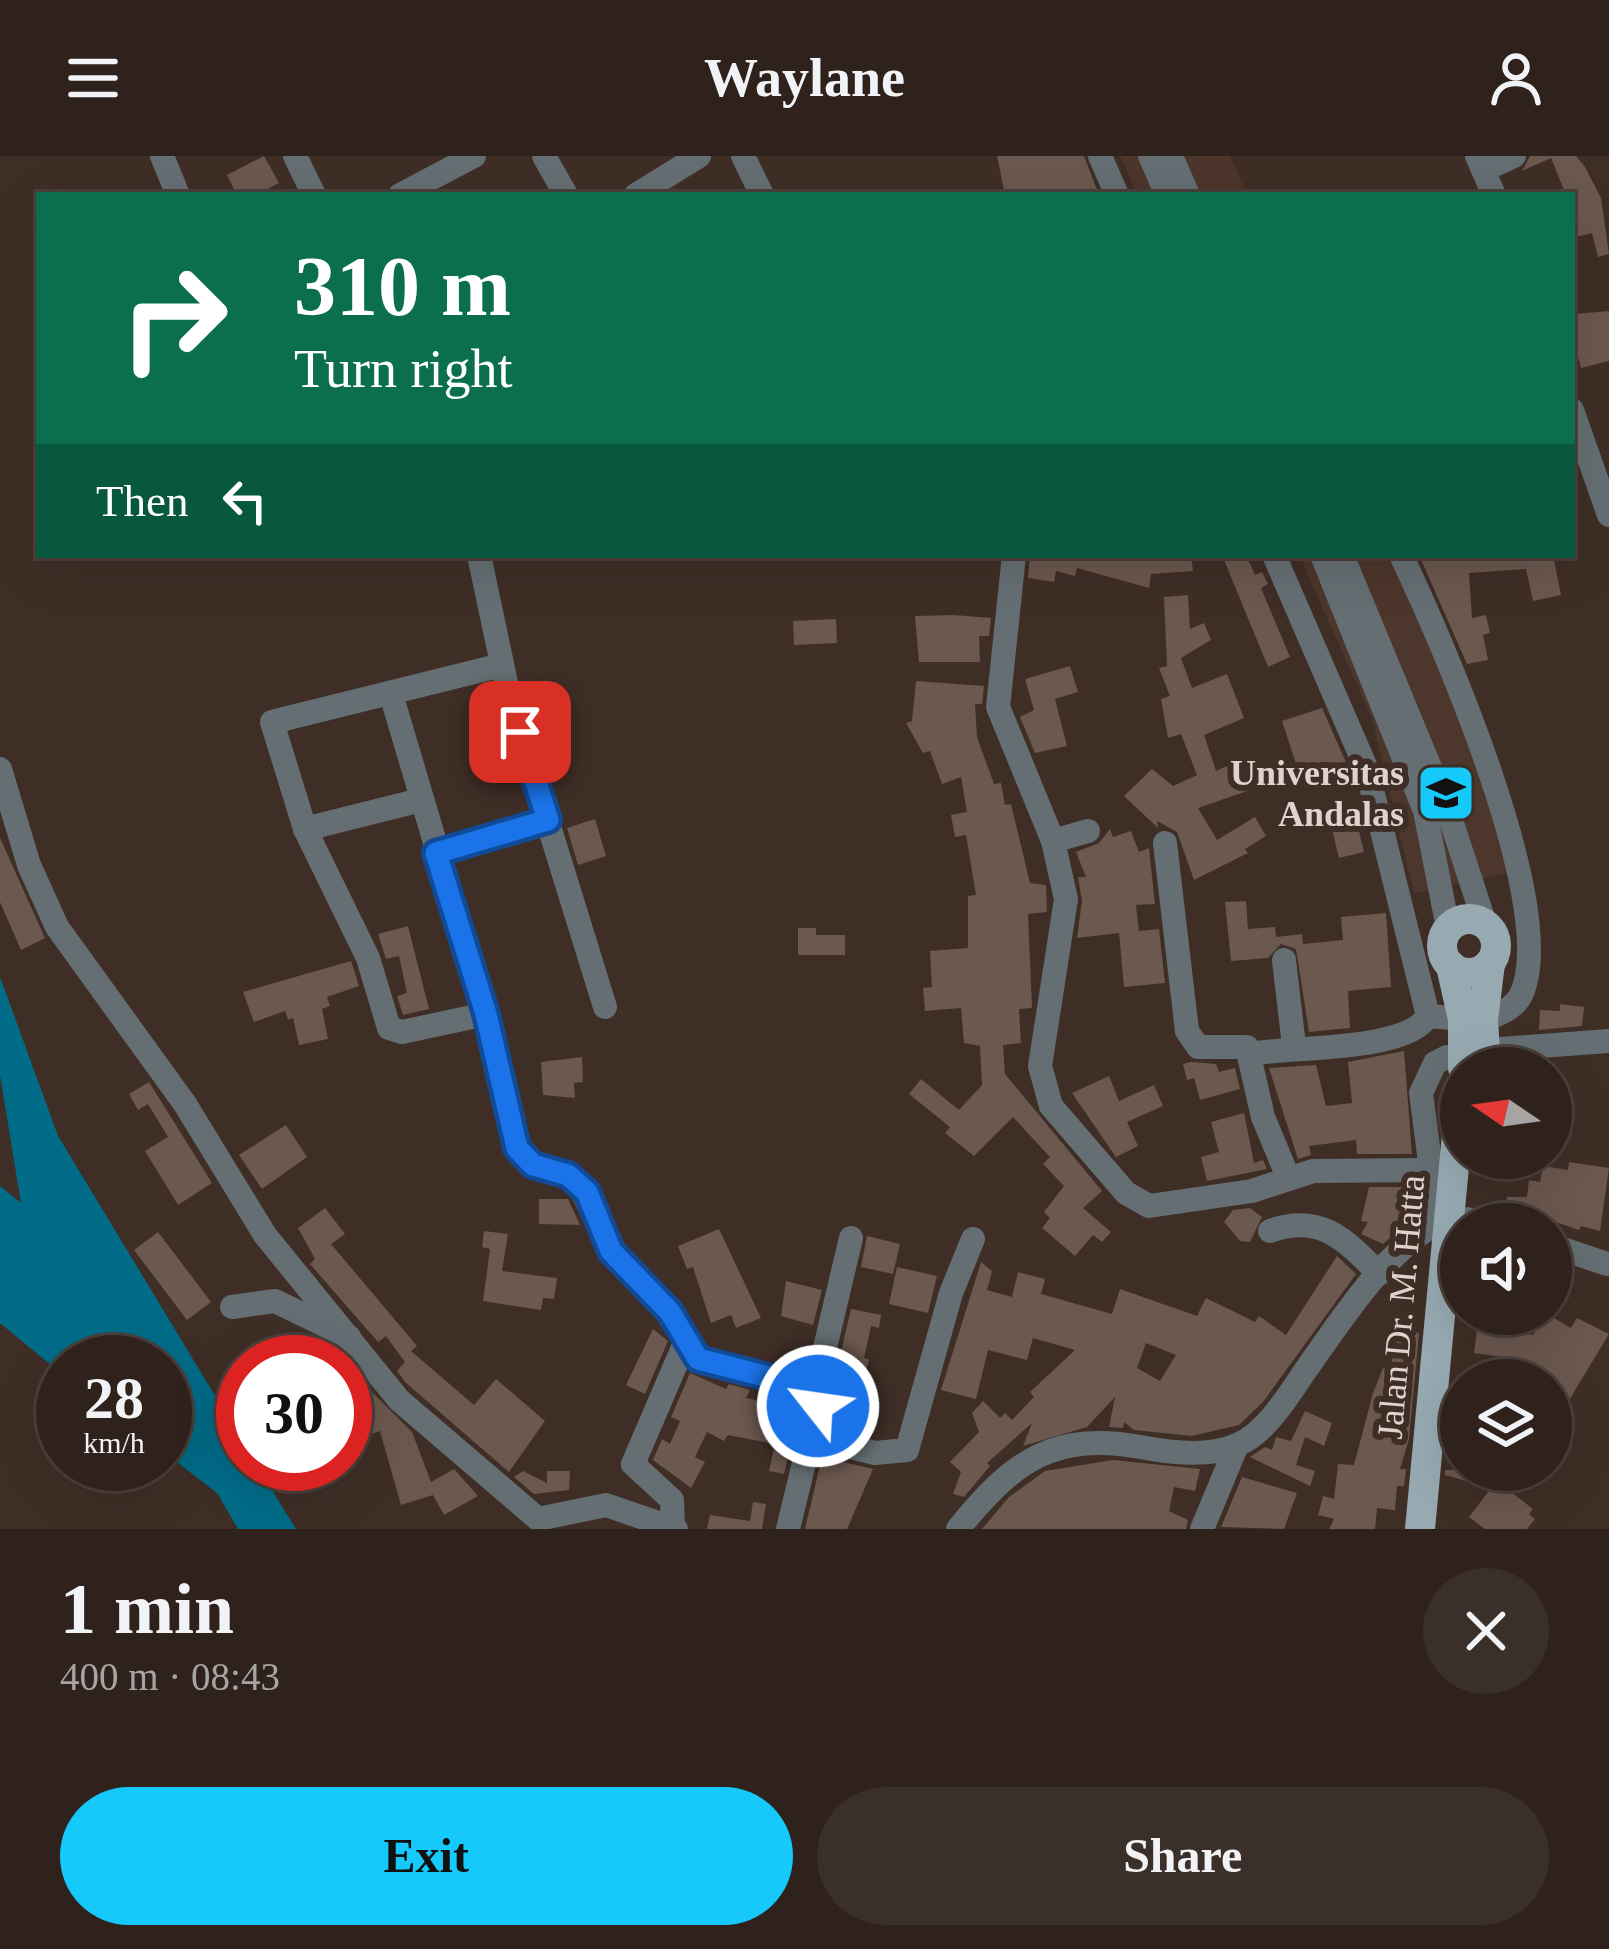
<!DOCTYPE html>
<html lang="en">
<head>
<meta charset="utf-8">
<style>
	:root { --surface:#2f221c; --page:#3b2f29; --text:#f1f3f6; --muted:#a7a4a3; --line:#4a3f3b; --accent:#15cafb }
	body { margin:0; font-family:"Times New Roman",serif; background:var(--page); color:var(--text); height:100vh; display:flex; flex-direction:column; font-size:45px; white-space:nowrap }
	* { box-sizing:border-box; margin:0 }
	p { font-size:39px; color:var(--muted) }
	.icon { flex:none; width:66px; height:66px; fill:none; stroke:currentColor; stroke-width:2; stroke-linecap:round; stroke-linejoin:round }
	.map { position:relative; height:1373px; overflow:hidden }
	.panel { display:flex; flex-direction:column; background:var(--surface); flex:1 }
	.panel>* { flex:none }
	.hud { position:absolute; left:36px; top:36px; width:1539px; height:366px; border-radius:0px; box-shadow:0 12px 48px #0002,0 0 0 3px var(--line); background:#0b6e4f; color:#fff; overflow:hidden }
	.needle { width:78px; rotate:283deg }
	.buttons { position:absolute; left:1440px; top:891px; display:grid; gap:24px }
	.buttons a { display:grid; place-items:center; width:132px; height:132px; border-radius:50%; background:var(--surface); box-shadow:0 12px 48px #0002,0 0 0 3px var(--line); font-size:60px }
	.speed { position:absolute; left:36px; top:1179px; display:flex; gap:24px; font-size:60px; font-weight:700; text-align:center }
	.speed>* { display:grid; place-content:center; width:156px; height:156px; border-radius:50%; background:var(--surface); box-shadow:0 12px 48px #0002,0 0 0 3px var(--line); line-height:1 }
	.speed small { font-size:30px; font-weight:400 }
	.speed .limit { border:18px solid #d22; background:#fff; color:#111 }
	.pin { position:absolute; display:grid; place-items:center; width:102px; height:102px; color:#fff; margin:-51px; border-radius:24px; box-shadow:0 6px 18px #0006 }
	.me { position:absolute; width:132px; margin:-66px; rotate:300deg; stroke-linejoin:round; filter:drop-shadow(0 0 9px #0008) }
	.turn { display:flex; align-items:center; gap:42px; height:252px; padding:0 60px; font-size:54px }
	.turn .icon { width:156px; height:156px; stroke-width:2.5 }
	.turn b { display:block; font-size:84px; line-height:102px }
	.then { display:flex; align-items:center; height:114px; padding:0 60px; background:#0003; gap:24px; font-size:45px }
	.round { display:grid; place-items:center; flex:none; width:126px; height:126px; border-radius:63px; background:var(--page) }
	.summary { display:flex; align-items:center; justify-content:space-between; height:204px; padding:0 60px }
	h1 { font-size:72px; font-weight:800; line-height:90px }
	.cta { display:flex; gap:24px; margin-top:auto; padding:24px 60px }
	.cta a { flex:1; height:138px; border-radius:72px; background:var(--accent); color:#111; font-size:48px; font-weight:800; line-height:138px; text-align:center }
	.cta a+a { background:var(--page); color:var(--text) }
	header { display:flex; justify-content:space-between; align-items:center; height:156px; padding:0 60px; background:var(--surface); font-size:54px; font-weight:800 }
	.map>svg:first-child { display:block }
	.built { fill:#4d362b }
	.water { fill:#006c88 }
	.building { fill:#6b584f; fill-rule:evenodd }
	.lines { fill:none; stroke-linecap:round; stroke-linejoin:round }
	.minor { stroke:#656f73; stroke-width:24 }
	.major { stroke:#97aab2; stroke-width:30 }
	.route-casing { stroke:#114b97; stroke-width:30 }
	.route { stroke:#1a73e8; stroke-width:21 }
	.labels { text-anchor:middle; stroke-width:12; stroke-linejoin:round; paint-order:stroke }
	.poi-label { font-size:36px; font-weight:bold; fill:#dfd3ce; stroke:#3f2e26; text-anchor:end }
	.street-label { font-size:36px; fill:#dfd3ce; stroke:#3f2e26 }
</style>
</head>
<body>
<header><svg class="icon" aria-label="menu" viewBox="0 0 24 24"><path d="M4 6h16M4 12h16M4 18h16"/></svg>Waylane<svg class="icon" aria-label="person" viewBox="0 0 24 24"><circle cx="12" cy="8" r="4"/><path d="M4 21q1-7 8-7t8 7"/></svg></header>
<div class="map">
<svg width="1609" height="1373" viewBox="0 0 1609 1373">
	<rect width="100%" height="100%" fill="#3f2e26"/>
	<g class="built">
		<polygon points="1120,0 1230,0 1247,39 1138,39"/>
		<polygon points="1299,399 1403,399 1459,524 1530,713 1414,737 1372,562"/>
	</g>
	<polygon class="water" points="0,821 58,980 243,1286 243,1308 256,1308 296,1373 238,1373 217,1337 165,1297 165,1206 63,1206 63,1219 0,1167 0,1030 21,1047 0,919"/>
	<g class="building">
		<polygon points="264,0 279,27 256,39 237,39 227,19"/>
		<polygon points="997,0 1084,0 1099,39 1005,39"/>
		<polygon points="1530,0 1576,0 1585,11 1601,42 1609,98 1598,101 1592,77 1572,82 1572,39 1566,39 1551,2 1522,15"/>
		<polygon points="1609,155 1609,205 1581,212 1572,178 1575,158"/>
		<polygon points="1030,399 1191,399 1193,415 1151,418 1149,432 1077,412 1075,420 1056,415 1054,426 1028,422"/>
		<polygon points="1222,399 1246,399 1255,419 1262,416 1268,428 1261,432 1290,501 1268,511"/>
		<polygon points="1419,399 1553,399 1561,439 1533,445 1526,413 1469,417 1472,462 1486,459 1490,477 1483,479 1488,504 1467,508"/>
		<polygon points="1188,439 1190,473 1204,467 1211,484 1181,502 1192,532 1227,518 1244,562 1204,579 1216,615 1244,602 1253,633 1198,652 1217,684 1255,661 1266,680 1245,693 1248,697 1194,724 1177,676 1157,665 1158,672 1124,640 1152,613 1173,630 1197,619 1181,578 1168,582 1161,543 1170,540 1159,512 1167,510 1164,441"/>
		<polygon points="954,459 991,462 989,480 979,480 980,506 919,506 915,460"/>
		<polygon points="836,463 837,487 794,489 793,465"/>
		<polygon points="1070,510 1078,536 1055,543 1067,590 1035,597 1020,561 1034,554 1025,523"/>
		<polygon points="916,525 984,530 982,548 975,548 977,581 994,628 1001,627 1005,649 1011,648 1030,727 1046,729 1047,756 1028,758 1032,852 1019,853 1021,887 1003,889 1005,918 1102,1035 1083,1052 1111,1076 1102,1086 1093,1079 1075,1100 1042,1072 1050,1062 1044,1056 1064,1030 1043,1008 1050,1001 1013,961 974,1000 945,977 950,971 909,938 921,923 959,954 982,929 980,890 964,887 961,852 925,855 923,832 932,831 930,795 968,792 968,740 976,739 966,679 955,681 951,659 967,656 961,621 942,628 930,595 923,597 906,567 912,565"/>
		<polygon points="1322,552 1348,611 1302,626 1282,565"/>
		<polygon points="595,663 606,700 578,709 567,672"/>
		<polygon points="1357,667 1364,696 1339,702 1332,673"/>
		<polygon points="1110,673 1113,681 1131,675 1139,696 1149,692 1155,748 1136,749 1139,775 1159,773 1165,827 1124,831 1119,777 1077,782 1082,745 1078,721 1086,721 1076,696 1099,687"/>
		<polygon points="0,682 45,782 21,794 0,746"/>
		<polygon points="1246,745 1248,773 1275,771 1276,781 1302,778 1303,788 1343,784 1341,761 1386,757 1391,831 1348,835 1350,872 1309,876 1296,793 1281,788 1268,802 1231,805 1225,746"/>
		<polygon points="408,770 429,853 403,859 397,840 407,837 399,800 386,803 378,778"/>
		<polygon points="798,772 816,772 816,779 845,779 845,799 798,799"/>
		<polygon points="351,805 359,830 327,841 330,850 322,853 328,883 299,889 293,862 288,864 285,855 254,866 243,836"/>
		<polygon points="1560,848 1584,851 1582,870 1539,874 1540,854 1560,855"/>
		<polygon points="1404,895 1412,998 1357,998 1356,984 1309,990 1311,999 1298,1003 1269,912 1316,909 1326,950 1352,947 1348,906"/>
		<polygon points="582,901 583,926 574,927 575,942 543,939 541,906"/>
		<polygon points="1191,906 1216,908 1219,916 1235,912 1240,933 1200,944 1194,922 1187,924 1183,908"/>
		<polygon points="1109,920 1119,945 1154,929 1163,950 1127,966 1138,990 1116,1001 1072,937"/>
		<polygon points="149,926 212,1027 178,1049 145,995 168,981 148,948 138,954 129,938"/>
		<polygon points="1244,957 1254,1007 1263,1004 1267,1013 1207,1025 1201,1001 1219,996 1211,966"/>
		<polygon points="286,969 307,1001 262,1033 239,999"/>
		<polygon points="1569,1006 1609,1012 1600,1075 1581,1070 1579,1074 1532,1058 1532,1066 1506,1065 1507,1041 1527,1041 1529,1024 1540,1026 1543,1010 1568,1014"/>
		<polygon points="1369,1031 1412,1031 1399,1074 1383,1088 1361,1078 1368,1066 1361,1065"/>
		<polygon points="539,1043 568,1043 580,1069 539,1068"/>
		<polygon points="325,1052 345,1078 331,1088 417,1190 411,1195 474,1249 496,1223 545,1265 509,1316 406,1227 397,1215 405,1206 386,1180 378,1186 310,1108 315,1103 298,1072"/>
		<polygon points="1250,1052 1262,1061 1250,1086 1240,1085 1224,1066 1233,1054"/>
		<polygon points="719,1073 761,1162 736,1172 731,1159 711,1167 693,1111 687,1113 678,1090"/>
		<polygon points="484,1075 508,1078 502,1115 557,1122 554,1143 543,1142 541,1154 483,1145 490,1093 482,1091"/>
		<polygon points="158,1076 211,1146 187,1164 134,1094"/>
		<polygon points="867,1080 900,1088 893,1118 861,1111"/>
		<path d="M1337,1100L1356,1118L1263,1246L1239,1269L1192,1280L1134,1274L1124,1266L1123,1272L1109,1271L1115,1241L1087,1271L1023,1290L1032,1267L987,1307L990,1310L964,1341L953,1338L961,1316L950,1306L979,1276L972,1257L983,1245L1000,1262L1005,1257L1012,1264L1034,1241L1030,1236L1075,1194L1033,1182L1027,1204L988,1194L976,1243L941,1234L981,1106L992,1115L987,1134L1012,1141L1018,1116L1045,1123L1041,1138L1112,1158L1120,1133L1197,1160L1206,1142L1255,1166L1259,1160L1286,1179ZM1146,1187L1176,1199L1160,1225L1137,1212Z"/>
		<polygon points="897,1111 937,1120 928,1157 889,1148"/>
		<polygon points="786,1125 822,1134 813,1169 781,1160"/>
		<polygon points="851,1153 881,1159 879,1172 871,1170 864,1202 869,1203 863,1229 876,1232 866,1276 831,1267 832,1234"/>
		<polygon points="1479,1158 1510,1158 1508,1176 1533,1179 1547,1158 1571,1172 1577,1162 1609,1178 1565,1251 1559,1247 1551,1260 1551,1224 1503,1224 1517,1203 1474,1197"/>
		<polygon points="1399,1172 1419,1177 1409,1283 1400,1313 1406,1313 1404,1330 1397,1330 1395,1354 1377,1352 1375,1373 1329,1373 1334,1363 1318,1359 1323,1340 1334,1343 1338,1308 1354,1309 1373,1237 1383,1212 1390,1214"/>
		<polygon points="653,1173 668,1185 645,1238 626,1229"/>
		<polygon points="690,1217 726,1233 729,1228 750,1234 746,1242 794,1252 793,1258 798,1260 784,1318 769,1315 775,1288 728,1279 724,1285 707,1276 695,1301 705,1306 691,1332 653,1304 662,1283 670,1288 680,1265 671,1261"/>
		<polygon points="371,1235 412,1276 431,1326 454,1313 478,1340 444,1359 433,1339 401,1349 380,1275 365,1280 347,1243"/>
		<polygon points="1305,1255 1332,1267 1324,1290 1305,1281 1296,1309 1315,1315 1310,1330 1250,1301 1265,1291 1272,1294 1276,1281 1291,1285"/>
		<polygon points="822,1301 873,1313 847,1373 805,1373"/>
		<polygon points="1113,1304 1200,1313 1195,1335 1174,1331 1169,1355 1188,1364 1186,1373 982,1373 1009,1341 1045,1315"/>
		<polygon points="1445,1314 1506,1314 1502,1329 1533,1353 1529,1358 1535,1363 1527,1373 1485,1373 1469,1361 1491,1332 1445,1319"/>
		<polygon points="523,1315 547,1327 547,1315 570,1315 569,1334 534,1338 514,1321"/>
		<polygon points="1242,1321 1297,1337 1284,1373 1221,1371"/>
		<polygon points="753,1346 766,1348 762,1373 707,1373 710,1359 750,1365"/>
	</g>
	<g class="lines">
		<g class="minor">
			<polyline points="162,0 178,39"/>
			<polyline points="295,0 314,39"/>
			<polyline points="544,0 566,39"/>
			<polyline points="743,0 762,39"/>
			<polyline points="1100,0 1117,39"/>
			<polyline points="1150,0 1167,39"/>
			<polyline points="1171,0 1188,39"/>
			<polyline points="1477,0 1494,39"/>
			<polyline points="1484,14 1514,0"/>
			<polyline points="400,39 474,0"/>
			<polyline points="636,39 699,0"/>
			<polyline points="1572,254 1609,359"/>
			<polyline points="479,399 509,541 605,851"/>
			<polyline points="1014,399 998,551 1053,685 1066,743 1040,910 1051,950 1126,1037 1149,1050 1252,1035 1313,1015 1431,1014"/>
			<polyline points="1274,399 1367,614 1428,860 1463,863"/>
			<polyline points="1322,399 1425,655 1448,772"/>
			<polyline points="1342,399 1448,655 1485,768"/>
			<path d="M1401,399C1441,483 1561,755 1521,839C1513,854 1497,859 1483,864"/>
			<polyline points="391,538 486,858 517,992 533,1009 577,1024 611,1095 670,1156 698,1203 815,1234 818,1249 788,1373"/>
			<polyline points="0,613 29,709 57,771 185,948 265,1079 399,1244 538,1363 606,1349 676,1373"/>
			<polyline points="305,673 421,644"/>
			<polyline points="1053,685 1088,675"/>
			<polyline points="1165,687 1187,875 1198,891 1247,891 1263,961 1288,1021"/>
			<polyline points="437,697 548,664"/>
			<polyline points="1284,804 1294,890"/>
			<polyline points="486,858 402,876 389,872 368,802 305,673 272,566 502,509"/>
			<polyline points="1501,893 1609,885"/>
			<path d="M1250,898C1293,890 1406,896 1428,860"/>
			<polyline points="1468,1063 1485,1068"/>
			<polyline points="1422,1074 1431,1014 1421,937 1435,907 1447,901"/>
			<path d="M1270,1075C1320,1057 1345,1083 1379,1118"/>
			<polyline points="1551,1089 1607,1108"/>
			<polyline points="232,1151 275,1145 349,1181"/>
			<polyline points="815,1234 851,1082"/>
			<polyline points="810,1281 875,1297 907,1294 951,1137 973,1083"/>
			<polyline points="673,1371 672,1344 633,1308 685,1187"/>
			<path d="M958,1373C1013,1305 1054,1274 1146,1292C1173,1297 1210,1301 1237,1289C1266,1277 1288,1240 1305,1215C1345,1159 1385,1093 1447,1061"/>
			<polyline points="1202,1373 1237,1289"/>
		</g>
		<g class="major">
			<circle cx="1469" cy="790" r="27"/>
			<polyline points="1451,810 1463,863 1463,912"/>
			<polyline points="1486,912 1483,864 1490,807"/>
			<polyline points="1420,1373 1461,936"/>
		</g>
	</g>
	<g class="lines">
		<defs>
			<polyline id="route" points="520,576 548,664 436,697 486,858 517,992 533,1009 568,1019 587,1036 611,1095 670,1156 698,1203 811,1232 818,1250"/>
		</defs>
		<use href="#route" class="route-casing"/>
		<use href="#route" class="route"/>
	</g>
	<defs>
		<symbol id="university-square" viewBox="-11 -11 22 22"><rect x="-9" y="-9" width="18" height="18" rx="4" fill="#15cafb" stroke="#3f2e26"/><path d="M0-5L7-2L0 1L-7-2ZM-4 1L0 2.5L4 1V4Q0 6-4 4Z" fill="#111"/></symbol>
	</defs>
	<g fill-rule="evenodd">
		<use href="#university-square" x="1413" y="604" width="66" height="66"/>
	</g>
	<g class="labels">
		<g class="poi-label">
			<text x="1404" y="629">Universitas<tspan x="1404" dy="41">Andalas</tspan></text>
		</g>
		<g class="street-label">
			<text transform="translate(1400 1151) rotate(-85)" y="13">Jalan Dr. M. Hatta</text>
		</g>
	</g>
</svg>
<div class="buttons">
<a><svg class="needle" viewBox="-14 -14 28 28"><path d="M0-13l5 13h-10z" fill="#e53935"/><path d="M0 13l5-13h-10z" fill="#a7a4a3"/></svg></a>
<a><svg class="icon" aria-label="sound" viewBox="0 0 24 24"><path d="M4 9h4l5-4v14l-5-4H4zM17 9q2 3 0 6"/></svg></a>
<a><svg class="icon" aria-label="layers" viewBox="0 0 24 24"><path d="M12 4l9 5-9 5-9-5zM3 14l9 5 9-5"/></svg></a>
</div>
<div class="speed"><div>28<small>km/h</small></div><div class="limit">30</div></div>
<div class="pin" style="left:520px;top:576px;background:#d93025"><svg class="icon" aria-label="arrive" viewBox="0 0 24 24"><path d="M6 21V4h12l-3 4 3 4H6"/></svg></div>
<svg class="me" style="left:818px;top:1250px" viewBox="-20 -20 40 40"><circle r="17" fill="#1a73e8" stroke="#fff" stroke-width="3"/><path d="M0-11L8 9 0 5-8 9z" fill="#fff"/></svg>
<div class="hud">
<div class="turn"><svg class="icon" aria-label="right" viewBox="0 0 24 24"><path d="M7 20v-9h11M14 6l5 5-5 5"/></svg><div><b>310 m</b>Turn right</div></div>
<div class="then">Then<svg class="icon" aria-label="left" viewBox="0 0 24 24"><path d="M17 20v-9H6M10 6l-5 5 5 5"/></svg></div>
</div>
</div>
<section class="panel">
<div class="summary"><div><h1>1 min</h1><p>400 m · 08:43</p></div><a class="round"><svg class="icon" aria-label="close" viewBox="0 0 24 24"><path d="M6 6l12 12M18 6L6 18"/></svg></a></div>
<div class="cta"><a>Exit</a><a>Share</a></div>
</section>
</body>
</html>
